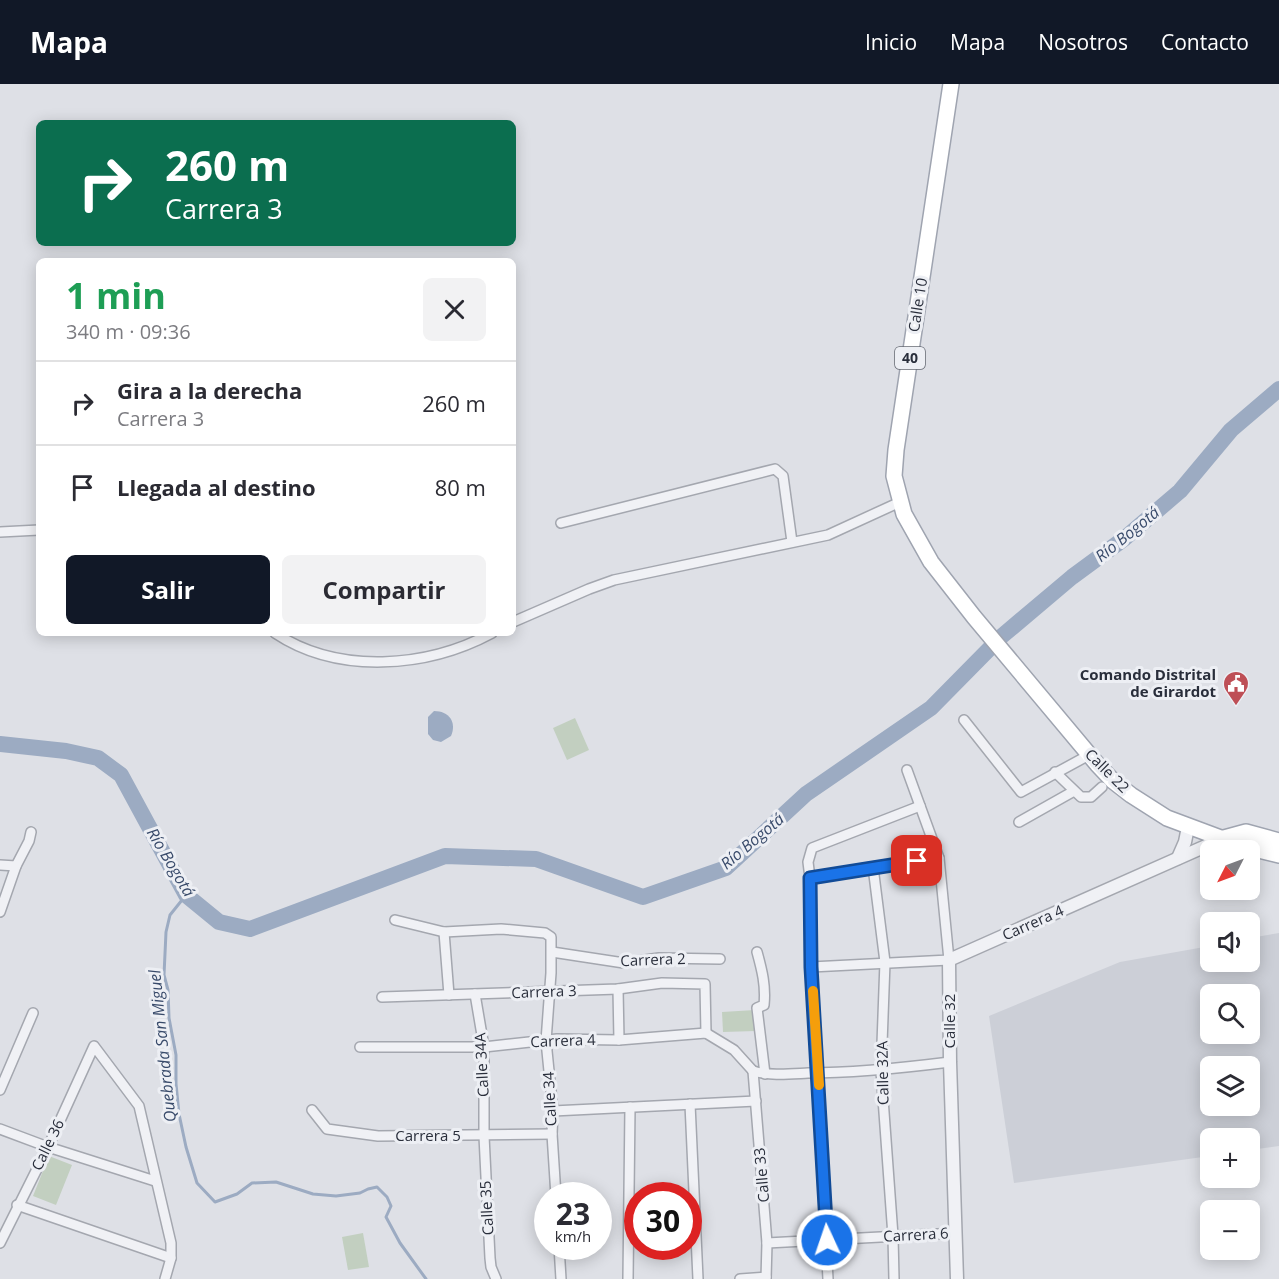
<!DOCTYPE html>
<html lang="es">
<head>
<meta charset="utf-8">
<style>
	:root { --surface:#fff; --page:#f2f2f3; --text:#2b2b33; --muted:#7c7c81; --line:#e1e1e2; --accent:#111827 }
	body { margin:0; font-family:"Open Sans",sans-serif; background:var(--page); color:var(--text); height:100vh; display:flex; flex-direction:column; font-size:22px; white-space:nowrap }
	* { box-sizing:border-box; margin:0 }
	p { font-size:20px; color:var(--muted) }
	.icon { flex:none; width:33px; height:33px; fill:none; stroke:currentColor; stroke-width:2; stroke-linecap:round; stroke-linejoin:round }
	.map { position:relative; flex:1; overflow:hidden }
	.details { position:absolute; left:36px; top:174px; width:480px; height:378px; display:flex; flex-direction:column; background:var(--surface); border-radius:9px; box-shadow:0 3px 15px #0003 }
	.details>* { flex:none }
	.top-card { position:absolute; left:36px; top:36px; width:480px; height:126px; border-radius:9px; box-shadow:0 3px 15px #0003; background:#0b6e4f; color:#fff; overflow:hidden }
	.needle { width:39px; rotate:228deg }
	.controls { position:absolute; left:1200px; top:756px; display:grid; gap:12px }
	.controls a { display:grid; place-items:center; width:60px; height:60px; border-radius:9px; background:var(--surface); box-shadow:0 3px 15px #0003; font-size:30px }
	.speed { position:absolute; left:534px; top:1098px; display:flex; gap:12px; font-size:30px; font-weight:700; text-align:center }
	.speed>* { display:grid; place-content:center; width:78px; height:78px; border-radius:50%; background:var(--surface); box-shadow:0 3px 15px #0003; line-height:1 }
	.speed small { font-size:15px; font-weight:400 }
	.speed .limit { border:9px solid #d22; background:#fff; color:#111 }
	.pin { position:absolute; display:grid; place-items:center; width:51px; height:51px; color:#fff; margin:-26px; border-radius:12px; box-shadow:0 3px 9px #0006 }
	.me { position:absolute; width:66px; margin:-33px; rotate:357deg; stroke-linejoin:round; filter:drop-shadow(0 0 4px #0008) }
	.turn { display:flex; align-items:center; gap:21px; height:126px; padding:0 30px; font-size:27px }
	.turn .icon { width:78px; height:78px; stroke-width:2.5 }
	.turn b { display:block; font-size:42px; line-height:51px }
	.round { display:grid; place-items:center; flex:none; width:63px; height:63px; border-radius:9px; background:var(--page) }
	.head { display:flex; align-items:center; justify-content:space-between; height:102px; padding:0 30px }
	h1 { font-size:36px; font-weight:700; line-height:45px; color:#1e9e55 }
	.button { display:flex; gap:12px; margin-top:auto; padding:12px 30px }
	.button a { flex:1; height:69px; border-radius:9px; background:var(--accent); color:#fff; font-size:24px; font-weight:700; line-height:69px; text-align:center }
	.button a+a { background:var(--page); color:var(--text) }
	ul { padding:0; list-style:none }
	li { display:flex; align-items:center; gap:18px; height:84px; padding:0 30px; border-top:2px solid var(--line) }
	li div { flex:1 }
	li b { display:block; font-size:22px }
	li em { font-style:normal }
	header { display:flex; align-items:center; gap:36px; box-sizing:border-box; height:84px; padding:0 30px; background:var(--accent); color:#fff }
	header strong { font-size:28px }
	nav { display:flex; gap:33px; margin-inline-start:auto; font-size:21px }
	.map>svg:first-child { display:block }
	.built { fill:#cccfd7; fill-rule:evenodd }
	.garden { fill:#c2cfc0 }
	.water { fill:#9cabc2 }
	.lines { fill:none; stroke-linecap:round; stroke-linejoin:round }
	.stream { stroke:#9cabc2; stroke-width:3 }
	.river { stroke:#9cabc2; stroke-width:16 }
	.minor-casing { stroke:#a4a7af; stroke-width:12 }
	.tertiary-casing { stroke:#a4a7af; stroke-width:15 }
	.primary-casing { stroke:#9fa4b0; stroke-width:18 }
	.minor { stroke:#f0f1f5; stroke-width:9 }
	.tertiary { stroke:#f0f1f5; stroke-width:12 }
	.primary { stroke:#fff; stroke-width:15 }
	.route-casing { stroke:#114b97; stroke-width:15 }
	.route { stroke:#1a73e8; stroke-width:10 }
	.slow { stroke:#f59e0b; stroke-width:10 }
	.labels { text-anchor:middle; stroke-width:6; stroke-linejoin:round; paint-order:stroke }
	.shield { fill:#edeff4; stroke:#646872; stroke-width:1.5 }
	.shield-label { font-size:14px; font-weight:bold; fill:#292e3b }
	.street-label { font-size:15px; fill:#292e3b; stroke:#edeff4 }
	.poi-label { font-size:15px; font-weight:bold; fill:#292e3b; stroke:#edeff4; text-anchor:end }
	.water-label { font-size:16px; font-style:italic; fill:#384a6a; stroke:#edeff4 }
</style>
</head>
<body>
<header>
<strong>Mapa</strong>
<nav><a>Inicio</a><a>Mapa</a><a>Nosotros</a><a>Contacto</a></nav>
</header>
<div class="map">
<svg width="1279" height="1195" viewBox="0 0 1279 1195">
	<rect width="100%" height="100%" fill="#dee0e6"/>
	<path class="built" d="M1279,849V1062L1250,1066V1054H1210V1072L1014,1099L989,932L1120,878L1210,862V878H1250V854ZM1250,910V950H1210V910ZM1210,982H1250V1022H1210Z"/>
	<g class="garden">
		<polygon points="575,634 589,666 567,676 553,644"/>
		<polygon points="755,926 756,947 723,948 722,928"/>
		<polygon points="49,1072 72,1081 56,1121 33,1112"/>
		<polygon points="363,1149 369,1183 348,1186 342,1153"/>
	</g>
	<path class="water" d="M434,627C449,627 457,638 451,652L441,658L433,656L428,650V633Z"/>
	<g class="lines">
		<polyline class="stream" points="186,811 170,831 166,848 164,891 168,906 169,934 176,971 176,1000 179,1030 186,1063 197,1099 215,1118 237,1110 252,1099 276,1098 313,1110 336,1112 360,1109 368,1105 377,1103 387,1113 391,1122 386,1133 400,1159 426,1195"/>
		<polyline class="river" points="0,660 66,667 98,674 121,691 186,811 219,838 250,845 445,772 536,775 643,813 726,784 806,710 931,624 1002,552 1072,493 1125,454 1180,407 1231,346 1279,305"/>
		<defs>
			<g id="minor">
				<polyline points="561,439 775,385 783,392 792,458"/>
				<polyline points="0,448 39,446"/>
				<polyline points="513,538 589,505 614,496 828,451 900,418"/>
				<path d="M275,549C338,591 427,584 492,549"/>
				<polyline points="964,636 1021,708 1089,671"/>
				<polyline points="1055,688 1081,713 1091,713 1102,703"/>
				<polyline points="1019,738 1074,707"/>
				<polyline points="0,781 16,782"/>
				<polyline points="873,783 885,878 881,987 893,1152 894,1195"/>
				<polyline points="810,794 873,783 939,774"/>
				<polyline points="0,828 16,782 29,757 31,748"/>
				<polyline points="395,836 444,848 501,845 545,849 551,853 551,889 546,957 553,1027 552,1050 556,1112"/>
				<polyline points="444,848 449,911"/>
				<polyline points="552,868 624,879 659,874 720,875"/>
				<path d="M757,868C762,886 766,902 764,921L757,924L765,990"/>
				<polyline points="811,883 949,876 939,774 907,686"/>
				<polyline points="618,905 619,956"/>
				<polyline points="475,910 484,963 484,1052 490,1174 491,1183 496,1195"/>
				<polyline points="382,913 618,905 662,899 705,900 706,949"/>
				<polyline points="360,963 484,963 557,955 619,956 706,949 734,966 753,987"/>
				<polyline points="753,987 767,1159 766,1195"/>
				<path d="M753,987C771,992 789,990 808,989C855,989 902,984 950,978"/>
				<polyline points="0,1006 33,929"/>
				<polyline points="690,1020 698,1195"/>
				<polyline points="312,1026 327,1045 378,1052 552,1050"/>
				<polyline points="553,1027 756,1017"/>
				<polyline points="0,1045 48,1063 155,1097"/>
				<polyline points="17,1121 171,1174"/>
				<polyline points="0,1159 48,1063 94,962 139,1022 171,1159 171,1174 165,1195"/>
				<polyline points="767,1159 956,1149"/>
				<polyline points="559,1162 561,1195"/>
				<polyline points="628,1195 630,1023"/>
				<polyline points="740,1195 766,1193"/>
				<polyline points="828,1195 811,883 810,794 808,778 812,764 920,722"/>
			</g>
			<g id="tertiary">
				<polyline points="1178,774 1185,758 1188,743"/>
				<polyline points="957,1195 950,978 949,876 1224,754"/>
			</g>
			<g id="primary">
				<polyline points="951,0 896,366 894,392 904,430 931,478 974,533 1097,680 1113,697 1131,711 1167,734 1242,762 1279,771"/>
				<polyline points="1224,754 1246,748 1279,757"/>
			</g>
		</defs>
		<use href="#minor" class="minor-casing"/>
		<use href="#tertiary" class="tertiary-casing"/>
		<use href="#primary" class="primary-casing"/>
		<use href="#minor" class="minor"/>
		<use href="#tertiary" class="tertiary"/>
		<use href="#primary" class="primary"/>
	</g>
	<g class="lines">
		<defs>
			<polyline id="route" points="827,1156 811,883 810,794 917,777"/>
		</defs>
		<use href="#route" class="route-casing"/>
		<use href="#route" class="route"/>
		<polyline class="slow" points="813,907 819,1001"/>
	</g>
	<defs>
		<symbol id="civic-pin" viewBox="-11 -11 22 30"><path d="M0 17L-7.5 6A9.5 9.5 0 1 1 7.5 6Z" fill="#be4f56" stroke="#edeff4"/><path d="M-.6-6.5H3V-4.5H.6V-3L4-1V1h2V6H-6V1h2V-1L-.6-3ZM-1.2 2.5V6h2.4V2.5Z" fill="#fff"/></symbol>
	</defs>
	<g fill-rule="evenodd">
		<use href="#civic-pin" x="1221" y="585" width="30" height="40"/>
	</g>
	<g class="labels">
		<rect class="shield" x="895" y="263" width="30" height="22" rx="4.5"/>
		<g class="shield-label">
			<text x="910" y="279">40</text>
		</g>
		<g class="street-label">
			<text transform="translate(918 221) rotate(-81)" y="5">Calle 10</text>
			<text transform="translate(1107 687) rotate(45)" y="5">Calle 22</text>
			<text transform="translate(1033 839) rotate(-24)" y="5">Carrera 4</text>
			<text transform="translate(653 876) rotate(-2)" y="5">Carrera 2</text>
			<text transform="translate(544 908) rotate(-2)" y="5">Carrera 3</text>
			<text transform="translate(950 937) rotate(-90)" y="5">Calle 32</text>
			<text transform="translate(563 957) rotate(-2)" y="5">Carrera 4</text>
			<text transform="translate(482 981) rotate(-93)" y="5">Calle 34A</text>
			<text transform="translate(883 989) rotate(-91)" y="5">Calle 32A</text>
			<text transform="translate(550 1015) rotate(-93)" y="5">Calle 34</text>
			<text x="428" y="1057">Carrera 5</text>
			<text transform="translate(48 1061) rotate(-64)" y="5">Calle 36</text>
			<text transform="translate(762 1091) rotate(-95)" y="5">Calle 33</text>
			<text transform="translate(487 1124) rotate(-93)" y="5">Calle 35</text>
			<text transform="translate(916 1151) rotate(-3)" y="5">Carrera 6</text>
		</g>
		<g class="poi-label">
			<text x="1216" y="596">Comando Distrital<tspan x="1216" dy="17">de Girardot</tspan></text>
		</g>
		<g class="water-label">
			<text transform="translate(1127 450) rotate(-39)" y="6">Río Bogotá</text>
			<text transform="translate(752 757) rotate(-40)" y="6">Río Bogotá</text>
			<text transform="translate(171 778) rotate(59)" y="6">Río Bogotá</text>
			<text transform="translate(162 962) rotate(-96)" y="6">Quebrada San Miguel</text>
		</g>
	</g>
</svg>
<div class="controls">
<a><svg class="needle" viewBox="-14 -14 28 28"><path d="M0-13l5 13h-10z" fill="#e53935"/><path d="M0 13l5-13h-10z" fill="#7c7c81"/></svg></a>
<a><svg class="icon" aria-label="sound" viewBox="0 0 24 24"><path d="M4 9h4l5-4v14l-5-4H4zM17 9q2 3 0 6"/></svg></a>
<a><svg class="icon" aria-label="search" viewBox="0 0 24 24"><circle cx="10" cy="10" r="6"/><path d="M15 15l6 6"/></svg></a>
<a><svg class="icon" aria-label="layers" viewBox="0 0 24 24"><path d="M12 4l9 5-9 5-9-5zM3 14l9 5 9-5"/></svg></a>
<a>+</a>
<a>−</a>
</div>
<div class="speed"><div>23<small>km/h</small></div><div class="limit">30</div></div>
<div class="pin" style="left:917px;top:777px;background:#d93025"><svg class="icon" aria-label="arrive" viewBox="0 0 24 24"><path d="M6 21V4h12l-3 4 3 4H6"/></svg></div>
<svg class="me" style="left:827px;top:1156px" viewBox="-20 -20 40 40"><circle r="17" fill="#1a73e8" stroke="#fff" stroke-width="3"/><path d="M0-11L8 9 0 5-8 9z" fill="#fff"/></svg>
<div class="top-card">
<div class="turn"><svg class="icon" aria-label="right" viewBox="0 0 24 24"><path d="M7 20v-9h11M14 6l5 5-5 5"/></svg><div><b>260 m</b>Carrera 3</div></div>
</div>
<section class="details">
<div class="head"><div><h1>1 min</h1><p>340 m · 09:36</p></div><a class="round"><svg class="icon" aria-label="close" viewBox="0 0 24 24"><path d="M6 6l12 12M18 6L6 18"/></svg></a></div>
<ul>
<li><svg class="icon" aria-label="right" viewBox="0 0 24 24"><path d="M7 20v-9h11M14 6l5 5-5 5"/></svg><div><b>Gira a la derecha</b><p>Carrera 3</p></div><em>260 m</em></li>
<li><svg class="icon" aria-label="arrive" viewBox="0 0 24 24"><path d="M6 21V4h12l-3 4 3 4H6"/></svg><div><b>Llegada al destino</b></div><em>80 m</em></li>
</ul>
<div class="button"><a>Salir</a><a>Compartir</a></div>
</section>
</div>
</body>
</html>
